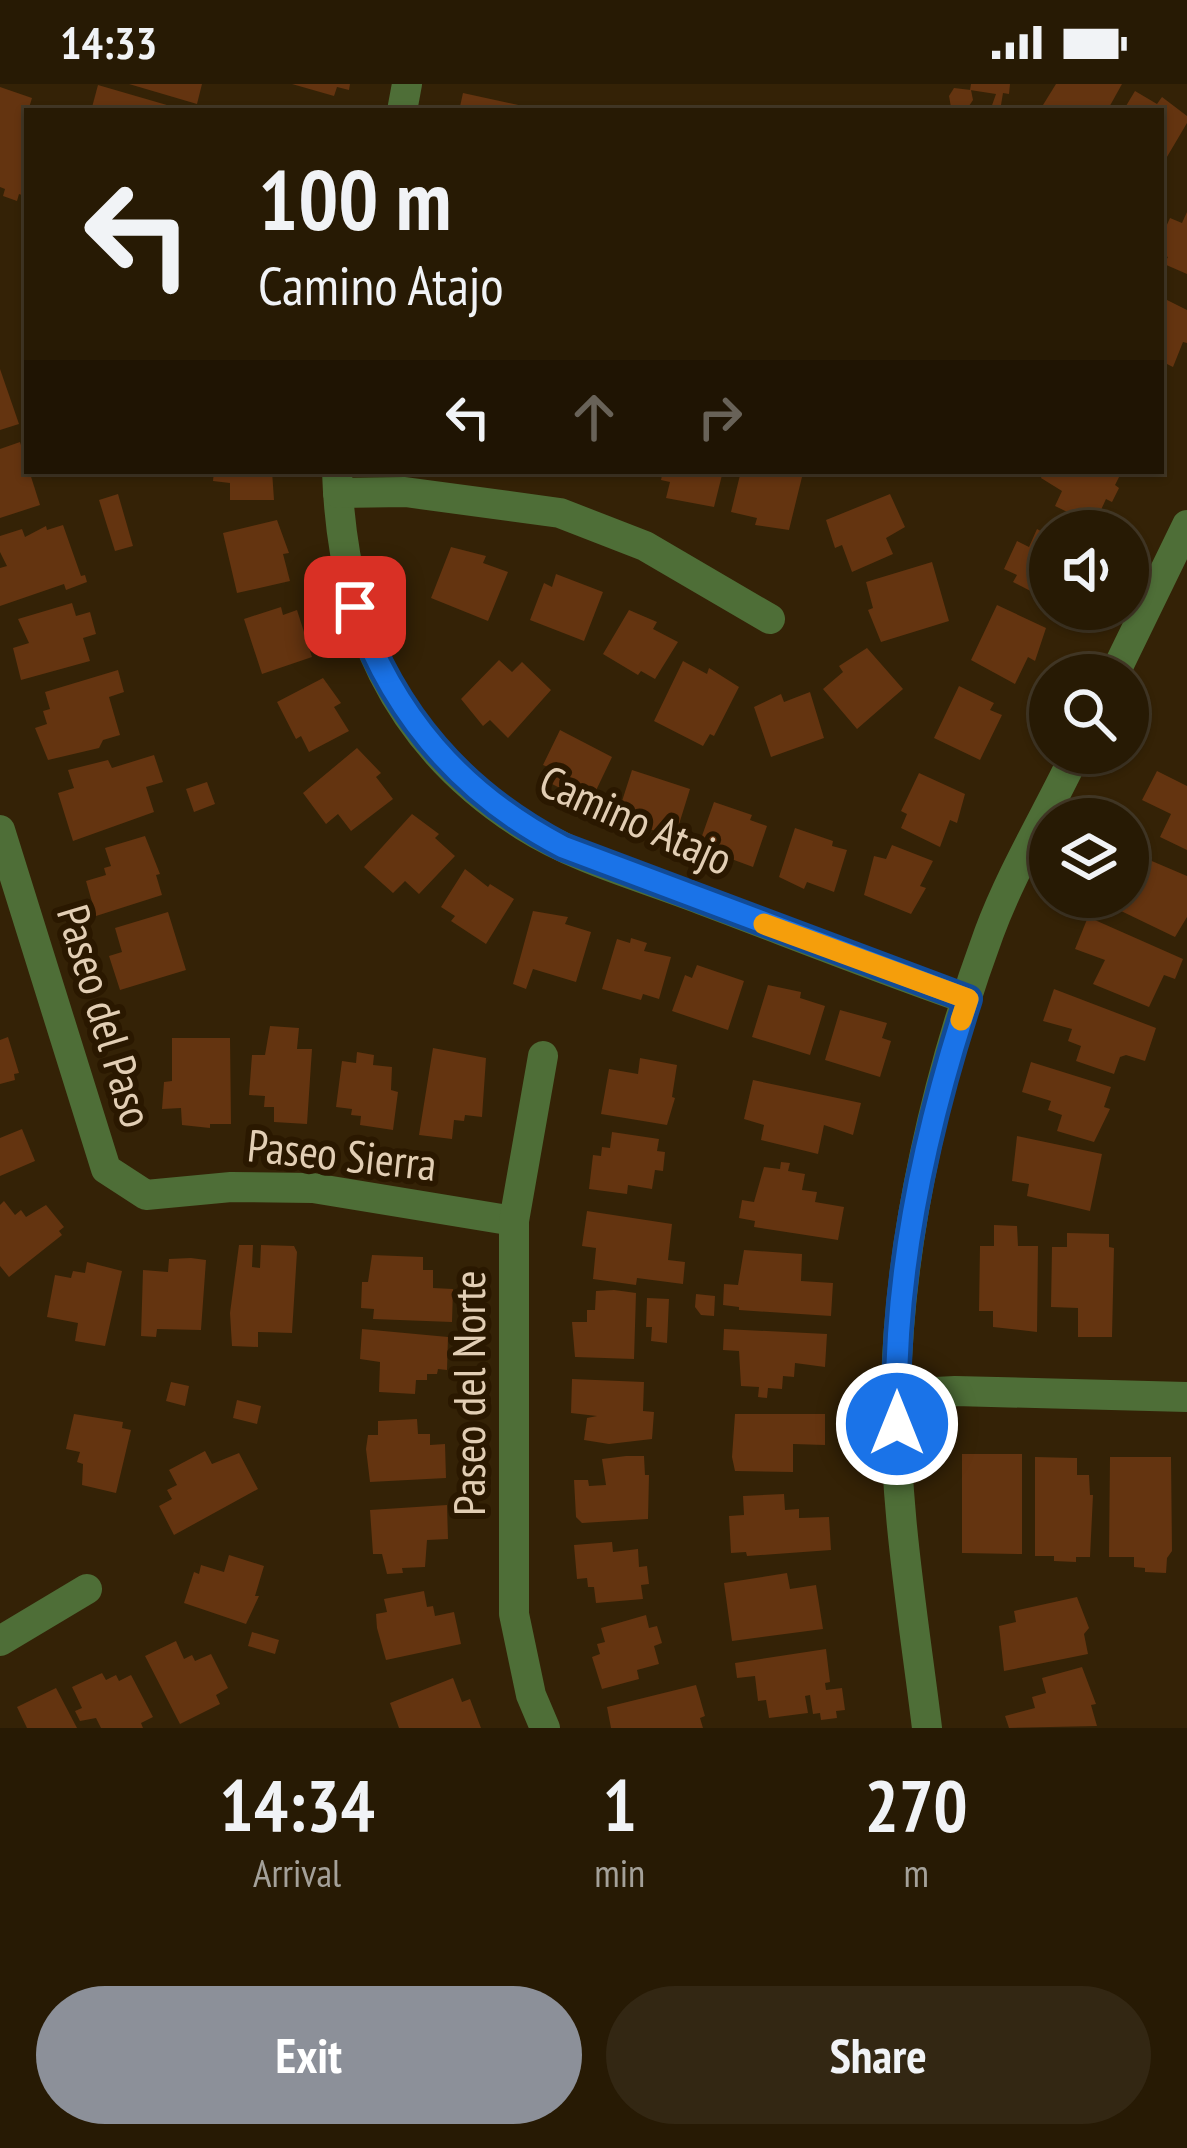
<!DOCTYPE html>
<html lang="en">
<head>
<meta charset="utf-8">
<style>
	:root { --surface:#271a04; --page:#332713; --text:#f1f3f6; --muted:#a4a19a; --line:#433826; --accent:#8c9099 }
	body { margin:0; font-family:"PT Sans Narrow",sans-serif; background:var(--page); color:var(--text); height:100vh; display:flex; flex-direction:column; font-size:45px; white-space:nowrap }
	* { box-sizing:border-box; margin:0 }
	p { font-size:39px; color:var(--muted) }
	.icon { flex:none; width:66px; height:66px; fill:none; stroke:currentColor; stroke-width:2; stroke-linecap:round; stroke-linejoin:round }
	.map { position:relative; height:1644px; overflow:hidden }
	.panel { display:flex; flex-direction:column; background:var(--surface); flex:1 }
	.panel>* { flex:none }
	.guide { position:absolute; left:24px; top:24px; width:1140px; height:366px; border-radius:0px; box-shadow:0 3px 9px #0004,0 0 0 3px var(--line); background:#271a04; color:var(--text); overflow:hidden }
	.fabs { position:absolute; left:1029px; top:426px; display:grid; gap:24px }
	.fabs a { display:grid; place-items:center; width:120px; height:120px; border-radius:50%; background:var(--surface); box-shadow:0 3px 9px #0004,0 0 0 3px var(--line); font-size:60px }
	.pin { position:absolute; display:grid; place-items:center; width:102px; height:102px; color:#fff; margin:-51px; border-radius:24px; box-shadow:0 6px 18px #0006 }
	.me { position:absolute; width:132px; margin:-66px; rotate:0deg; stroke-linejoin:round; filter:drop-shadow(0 0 9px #0008) }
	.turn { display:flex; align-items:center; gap:42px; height:252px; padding:0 36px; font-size:54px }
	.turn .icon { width:156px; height:156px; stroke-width:2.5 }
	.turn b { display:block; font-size:84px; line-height:102px }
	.lanes { display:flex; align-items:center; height:114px; padding:0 36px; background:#0003; justify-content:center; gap:60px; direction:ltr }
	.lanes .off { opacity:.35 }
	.eta { display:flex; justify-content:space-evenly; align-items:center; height:204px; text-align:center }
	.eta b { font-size:72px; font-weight:700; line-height:84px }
	.primary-button { display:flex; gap:24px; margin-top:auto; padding:24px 36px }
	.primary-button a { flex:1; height:138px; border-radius:72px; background:var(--accent); color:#fff; font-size:48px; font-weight:700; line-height:138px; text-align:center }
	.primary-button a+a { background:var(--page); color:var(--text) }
	.status { display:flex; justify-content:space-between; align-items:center; height:84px; padding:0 60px; background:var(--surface); direction:ltr }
	.status svg { height:33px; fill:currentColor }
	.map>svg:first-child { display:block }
	.building { fill:#643410 }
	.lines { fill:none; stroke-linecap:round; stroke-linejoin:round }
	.minor { stroke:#4e6e37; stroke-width:30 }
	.route-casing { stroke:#114b97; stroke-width:30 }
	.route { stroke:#1a73e8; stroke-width:21 }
	.slow { stroke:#f59e0b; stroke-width:21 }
	.labels { text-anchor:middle; stroke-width:12; stroke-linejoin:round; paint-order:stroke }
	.street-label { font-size:45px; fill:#e2ceb4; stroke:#2a1800 }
</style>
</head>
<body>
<div class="status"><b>14:33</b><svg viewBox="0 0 49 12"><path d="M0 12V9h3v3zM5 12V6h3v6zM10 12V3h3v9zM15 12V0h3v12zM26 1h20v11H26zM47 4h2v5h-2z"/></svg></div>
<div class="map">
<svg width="1187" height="1644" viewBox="0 0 1187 1644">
	<rect width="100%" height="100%" fill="#342206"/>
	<g class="building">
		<polygon points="129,0 202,0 197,20"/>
		<polygon points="292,0 350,0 349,6 337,3 334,12"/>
		<polygon points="971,0 1010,0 1009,10 1003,9 1001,21 1023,27 990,27 996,10 970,6"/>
		<polygon points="1056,0 1122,0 1107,27 1053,27 1043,21"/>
		<polygon points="98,1 184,26 184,27 91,27"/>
		<polygon points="0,3 32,14 24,40 27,42 27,113 19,110 17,117 3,112 5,105 0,103"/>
		<polygon points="954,4 971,6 973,16 967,25 951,23 949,12"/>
		<polygon points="1135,7 1157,20 1162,13 1187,32 1187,39 1161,83 1161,27 1123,27"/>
		<polygon points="463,9 523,22 522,27 459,27"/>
		<polygon points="1187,128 1187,190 1164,180 1168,173 1161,170 1161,154 1170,134 1182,139"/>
		<polygon points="1161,213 1187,226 1187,259 1183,258 1173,283 1161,277"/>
		<polygon points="0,285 19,340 0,346"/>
		<polygon points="20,358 40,421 0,434 0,365"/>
		<polygon points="214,387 272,387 274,416 230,416 230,399 213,397"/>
		<polygon points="663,387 723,387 714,423 666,414 670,398 661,396"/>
		<polygon points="741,387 779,387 802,393 789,446 755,441 757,434 731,428"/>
		<polygon points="1044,387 1116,387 1121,389 1115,401 1119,404 1112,418 1106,415 1094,441 1055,422 1062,407 1041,394"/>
		<polygon points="118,410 133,462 115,467 99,416"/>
		<polygon points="890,410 905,443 886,454 893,470 852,488 842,461 835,464 826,436"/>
		<polygon points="277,436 289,469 283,470 290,497 237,509 223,449"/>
		<polygon points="63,441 81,492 85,491 87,498 66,506 64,500 0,522 0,484 7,482 0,468 0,452 22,445 25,453 46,442 47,446"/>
		<polygon points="1037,445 1050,452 1050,517 1013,498 1017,491 1004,485 1017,457 1029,463"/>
		<polygon points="451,463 486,472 483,479 508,488 488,537 431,514"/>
		<polygon points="932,478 949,537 881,558 868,526 873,524 866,498"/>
		<polygon points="556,490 603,508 584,557 530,536 544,499 552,503"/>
		<polygon points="72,519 76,532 90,528 96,550 83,554 90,577 21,596 13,564 29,559 18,535"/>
		<polygon points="997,521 1046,544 1035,577 1028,573 1015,600 971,576"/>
		<polygon points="281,523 283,531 297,526 312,573 262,590 244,535"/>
		<polygon points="629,526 657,538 653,545 678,558 655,595 641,587 638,591 603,570"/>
		<polygon points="867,564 903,605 857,645 823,605 843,588 839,582"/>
		<polygon points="499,576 512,588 522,578 551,606 508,654 490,636 483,642 461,615"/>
		<polygon points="683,577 707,590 709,584 739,603 714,652 710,650 703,662 654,637"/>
		<polygon points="118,586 124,608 109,613 120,651 103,656 99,664 48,676 35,644 47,640 43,627 50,625 45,608"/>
		<polygon points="323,594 341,619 334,623 349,647 309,668 301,652 296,655 277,618"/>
		<polygon points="959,602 994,619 990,626 1002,631 980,676 934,654"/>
		<polygon points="810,608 824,654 771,673 754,623 781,610 784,618"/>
		<polygon points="560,646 612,673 590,719 544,696 550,684 543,681"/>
		<polygon points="357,664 381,689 376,693 393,715 351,747 338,730 326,740 303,709"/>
		<polygon points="154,671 163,698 146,703 154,728 73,757 58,709 74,704 68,686 108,676 112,684"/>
		<polygon points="632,686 690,705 675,753 649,745 647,753 615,739"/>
		<polygon points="1157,687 1187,702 1187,766 1160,753 1171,730 1142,716"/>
		<polygon points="919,689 965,710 957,739 950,736 940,763 901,744 907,730 901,727"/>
		<polygon points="207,698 215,720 194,728 186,705"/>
		<polygon points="714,718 752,731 750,736 767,742 753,783 726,773 724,781 697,766"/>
		<polygon points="412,730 439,750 435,754 455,772 419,810 405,797 393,809 364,783"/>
		<polygon points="795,744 833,757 832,762 847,766 834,808 807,798 804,805 779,793"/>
		<polygon points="145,752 160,790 156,791 162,811 96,832 86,797 106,791 104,784 111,782 105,764"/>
		<polygon points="892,761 933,777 920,802 926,804 911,830 864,811 874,772 886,775"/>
		<polygon points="1140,772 1187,792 1187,833 1175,853 1092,813 1128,813 1128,780 1134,783"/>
		<polygon points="465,785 488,803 490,800 514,815 486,860 451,837 455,832 441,823"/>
		<polygon points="533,827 568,833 565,840 591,848 576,898 533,885 526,905 513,900"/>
		<polygon points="168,828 186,886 120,906 109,872 122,868 115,844"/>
		<polygon points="1088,833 1183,875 1175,895 1164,891 1149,923 1093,900 1105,876 1075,865"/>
		<polygon points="631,854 647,859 644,867 671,873 659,915 643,910 641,916 602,905 617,855 630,859"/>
		<polygon points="697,881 744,897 728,946 672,927 685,891 692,894"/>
		<polygon points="768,901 801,908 800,914 825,922 810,971 752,953"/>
		<polygon points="1054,905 1156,944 1145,977 1126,971 1120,973 1114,990 1076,977 1081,962 1068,957 1072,945 1043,937"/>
		<polygon points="840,926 887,939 882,954 891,957 880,993 825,976"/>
		<polygon points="270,942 299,944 297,965 312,965 307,1040 274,1038 274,1023 264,1023 265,1012 249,1011 252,971 265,971"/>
		<polygon points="8,953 19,989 14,990 15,996 0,1000 0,956"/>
		<polygon points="172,954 230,954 231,1040 210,1040 210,1044 182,1041 181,1024 162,1025 164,998 172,997"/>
		<polygon points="433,964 486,974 482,1033 465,1031 464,1037 454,1036 452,1055 419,1051"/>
		<polygon points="357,968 374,971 373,981 392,983 391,1006 398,1008 393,1046 360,1041 361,1032 351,1031 352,1025 336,1023 342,977 356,979"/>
		<polygon points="640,974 677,981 672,1013 675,1014 667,1041 601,1030 609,985 638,990"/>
		<polygon points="1031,978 1111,1003 1104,1023 1110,1025 1094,1058 1057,1047 1062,1031 1048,1026 1051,1017 1022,1008"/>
		<polygon points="753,996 861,1019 853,1051 824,1041 818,1070 761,1056 764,1041 744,1035"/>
		<polygon points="22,1045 35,1077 0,1092 0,1054"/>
		<polygon points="612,1048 659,1055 657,1067 665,1068 663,1087 655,1086 652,1105 628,1101 627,1110 589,1105 593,1071 601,1072 602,1063 610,1064"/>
		<polygon points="1017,1052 1102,1070 1090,1127 1027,1112 1029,1100 1012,1097"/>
		<polygon points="781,1078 790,1079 788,1087 805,1090 802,1106 817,1108 815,1118 844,1123 838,1156 754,1143 755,1137 739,1134 742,1116 754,1118 764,1083 780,1085"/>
		<polygon points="4,1117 15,1131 21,1126 26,1133 46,1121 64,1143 59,1147 62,1151 9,1193 0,1182 0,1121"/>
		<polygon points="587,1127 672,1140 668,1176 685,1178 683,1200 637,1194 636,1201 593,1195 596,1164 582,1162"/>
		<polygon points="994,1141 1017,1142 1018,1162 1038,1162 1037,1248 993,1243 993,1227 979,1227 980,1162 994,1162"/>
		<polygon points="1067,1149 1109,1150 1109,1163 1114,1164 1112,1253 1078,1253 1078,1224 1051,1223 1052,1163 1067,1163"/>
		<polygon points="239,1161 253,1161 252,1183 260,1184 261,1161 294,1162 297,1168 292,1249 258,1248 258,1263 232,1262 230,1229"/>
		<polygon points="744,1166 802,1170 801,1197 833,1199 831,1232 739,1226 739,1223 723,1221 724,1200 738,1201"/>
		<polygon points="372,1171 423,1173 423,1186 433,1186 433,1204 453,1205 452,1238 373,1235 374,1225 361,1224 362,1198 368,1198"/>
		<polygon points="191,1174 206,1176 201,1246 157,1245 156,1253 141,1252 143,1186 168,1188 169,1175"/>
		<polygon points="87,1178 122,1187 105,1262 75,1257 78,1239 47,1233 55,1191 71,1194 73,1187 85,1189"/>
		<polygon points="614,1206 636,1209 634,1275 575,1273 572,1238 587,1238 587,1226 595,1226 596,1207"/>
		<polygon points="696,1210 715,1212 714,1232 701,1231 695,1223"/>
		<polygon points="647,1214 669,1215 667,1259 651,1257 652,1243 646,1243"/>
		<polygon points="362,1245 448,1253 447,1286 438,1285 437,1290 427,1290 427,1296 416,1296 415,1310 379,1308 380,1278 360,1275"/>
		<polygon points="724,1245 827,1250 825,1283 795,1279 794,1293 783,1292 782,1305 768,1304 767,1314 758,1313 759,1303 741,1302 739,1267 723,1266"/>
		<polygon points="572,1295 644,1298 643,1327 654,1328 652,1355 609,1360 584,1356 587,1334 597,1332 571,1329"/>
		<polygon points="171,1298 189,1302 185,1322 166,1317"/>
		<polygon points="237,1316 261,1322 257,1340 233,1334"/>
		<polygon points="74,1330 123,1338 122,1344 131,1346 116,1409 82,1401 83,1380 77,1378 80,1368 66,1365"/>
		<polygon points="735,1330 825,1330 825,1361 793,1360 793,1388 735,1387 732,1373"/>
		<polygon points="417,1335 418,1350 430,1350 430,1361 445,1360 446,1394 370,1398 366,1365 368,1351 378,1351 378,1337"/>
		<polygon points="205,1367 212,1380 239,1369 258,1405 174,1451 159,1422 172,1415 167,1406 177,1401 169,1386"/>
		<polygon points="962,1370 1022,1370 1022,1470 962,1469"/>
		<polygon points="626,1372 644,1372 645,1391 649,1391 648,1435 582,1439 576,1433 574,1396 588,1396 589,1402 606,1401 602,1375"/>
		<polygon points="1035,1373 1077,1374 1077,1391 1089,1391 1090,1411 1093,1411 1090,1473 1076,1473 1076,1478 1054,1477 1054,1472 1035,1472"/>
		<polygon points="1110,1373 1171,1373 1172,1467 1167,1474 1166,1489 1145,1488 1145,1484 1134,1483 1134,1473 1109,1473"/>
		<polygon points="784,1410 785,1426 799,1425 799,1434 829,1433 831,1466 747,1472 746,1468 731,1469 729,1432 744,1431 743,1412"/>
		<polygon points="447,1421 448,1455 427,1456 425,1483 402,1484 403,1489 387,1490 382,1470 373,1470 370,1426"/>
		<polygon points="612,1458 613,1468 638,1465 639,1483 647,1482 649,1500 641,1501 643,1515 596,1519 594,1503 588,1503 587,1494 577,1495 574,1461"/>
		<polygon points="229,1471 264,1482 255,1512 259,1512 246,1540 184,1519 194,1488 199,1490 201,1481 224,1488"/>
		<polygon points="787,1489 790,1505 816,1501 823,1545 732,1557 724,1499"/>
		<polygon points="424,1507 427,1523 433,1522 435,1532 454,1528 461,1560 386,1576 377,1544 376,1530 387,1528 384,1515"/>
		<polygon points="1077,1513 1089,1544 1084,1550 1088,1570 1004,1587 999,1542 1016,1538 1014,1527"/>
		<polygon points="646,1531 649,1544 657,1542 662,1559 654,1562 659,1580 637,1586 639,1595 602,1605 592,1573 600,1570 597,1560 605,1558 601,1544"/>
		<polygon points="252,1548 279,1556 275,1570 248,1562"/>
		<polygon points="176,1557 184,1575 192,1571 195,1577 211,1570 228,1604 216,1611 220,1620 180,1640 145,1572"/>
		<polygon points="826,1565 830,1598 825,1599 826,1606 842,1604 845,1626 836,1627 837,1634 821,1636 820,1629 813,1630 810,1611 805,1612 808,1629 769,1634 766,1616 758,1617 755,1592 737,1594 735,1579"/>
		<polygon points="1082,1583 1096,1620 1091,1621 1097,1642 1009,1644 1005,1632 1035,1624 1032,1613 1046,1609 1042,1594"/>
		<polygon points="102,1589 106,1596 116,1591 119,1597 131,1591 153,1633 141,1639 143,1644 101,1644 96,1634 80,1637 75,1627 82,1624 72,1603"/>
		<polygon points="453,1594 462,1618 470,1615 481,1644 399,1644 390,1619"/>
		<polygon points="696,1601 705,1632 700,1634 703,1644 611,1644 607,1623"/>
		<polygon points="56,1604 77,1644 27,1644 17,1623"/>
	</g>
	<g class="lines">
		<g class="minor">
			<polyline points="402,27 407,0"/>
			<path d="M337,387C342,537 393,659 524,742C578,776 643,793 702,816C790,849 878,884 967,915"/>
			<polyline points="338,409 405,408 560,429 645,462 770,535"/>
			<polyline points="1114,591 1187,441"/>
			<polyline points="0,746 106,1085 146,1111 231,1103 313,1104 514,1137"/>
			<polyline points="543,972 514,1137 514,1530 531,1611 545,1644"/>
			<polyline points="896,1310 955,1307 1187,1313"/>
			<polyline points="0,1557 87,1505"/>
			<path d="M927,1644C913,1530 893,1415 896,1301C900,1150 937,990 989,849C1012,787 1048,728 1076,669"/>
		</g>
	</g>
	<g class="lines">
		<defs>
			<path id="route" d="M355,523C393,631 461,710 563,763L968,915C924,1050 892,1198 897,1340"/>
		</defs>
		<use href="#route" class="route-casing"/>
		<use href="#route" class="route"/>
		<polyline class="slow" points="764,840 968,915 961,936"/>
	</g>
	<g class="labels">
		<g class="street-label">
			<text transform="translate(636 736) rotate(24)" y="16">Camino Atajo</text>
			<text transform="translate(105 932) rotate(73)" y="16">Paseo del Paso</text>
			<text transform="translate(342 1071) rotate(6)" y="16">Paseo Sierra</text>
			<text transform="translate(469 1309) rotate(-90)" y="16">Paseo del Norte</text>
		</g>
	</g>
</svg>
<div class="fabs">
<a><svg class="icon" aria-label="sound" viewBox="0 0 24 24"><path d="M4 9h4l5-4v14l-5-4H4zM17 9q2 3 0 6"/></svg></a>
<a><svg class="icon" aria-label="search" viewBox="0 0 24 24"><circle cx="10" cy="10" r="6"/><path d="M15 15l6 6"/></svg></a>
<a><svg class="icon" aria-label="layers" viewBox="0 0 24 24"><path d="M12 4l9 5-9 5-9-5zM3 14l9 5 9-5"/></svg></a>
</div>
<div class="pin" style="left:355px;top:523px;background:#d93025"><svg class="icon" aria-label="arrive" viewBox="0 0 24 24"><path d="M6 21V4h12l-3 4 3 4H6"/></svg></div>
<svg class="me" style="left:897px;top:1340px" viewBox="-20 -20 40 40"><circle r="17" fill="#1a73e8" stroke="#fff" stroke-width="3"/><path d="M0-11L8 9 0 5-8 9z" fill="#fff"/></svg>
<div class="guide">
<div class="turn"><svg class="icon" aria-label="left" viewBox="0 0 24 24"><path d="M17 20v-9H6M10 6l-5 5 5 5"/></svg><div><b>100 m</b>Camino Atajo</div></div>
<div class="lanes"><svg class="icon" aria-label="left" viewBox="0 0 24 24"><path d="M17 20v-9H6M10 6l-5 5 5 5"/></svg><svg class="icon off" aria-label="ahead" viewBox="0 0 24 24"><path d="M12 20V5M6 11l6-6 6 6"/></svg><svg class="icon off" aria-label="right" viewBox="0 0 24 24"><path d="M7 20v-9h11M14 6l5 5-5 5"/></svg></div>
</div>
</div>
<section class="panel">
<div class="eta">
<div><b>14:34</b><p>Arrival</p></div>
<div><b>1</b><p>min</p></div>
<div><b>270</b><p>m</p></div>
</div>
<div class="primary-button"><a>Exit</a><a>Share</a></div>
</section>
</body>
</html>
